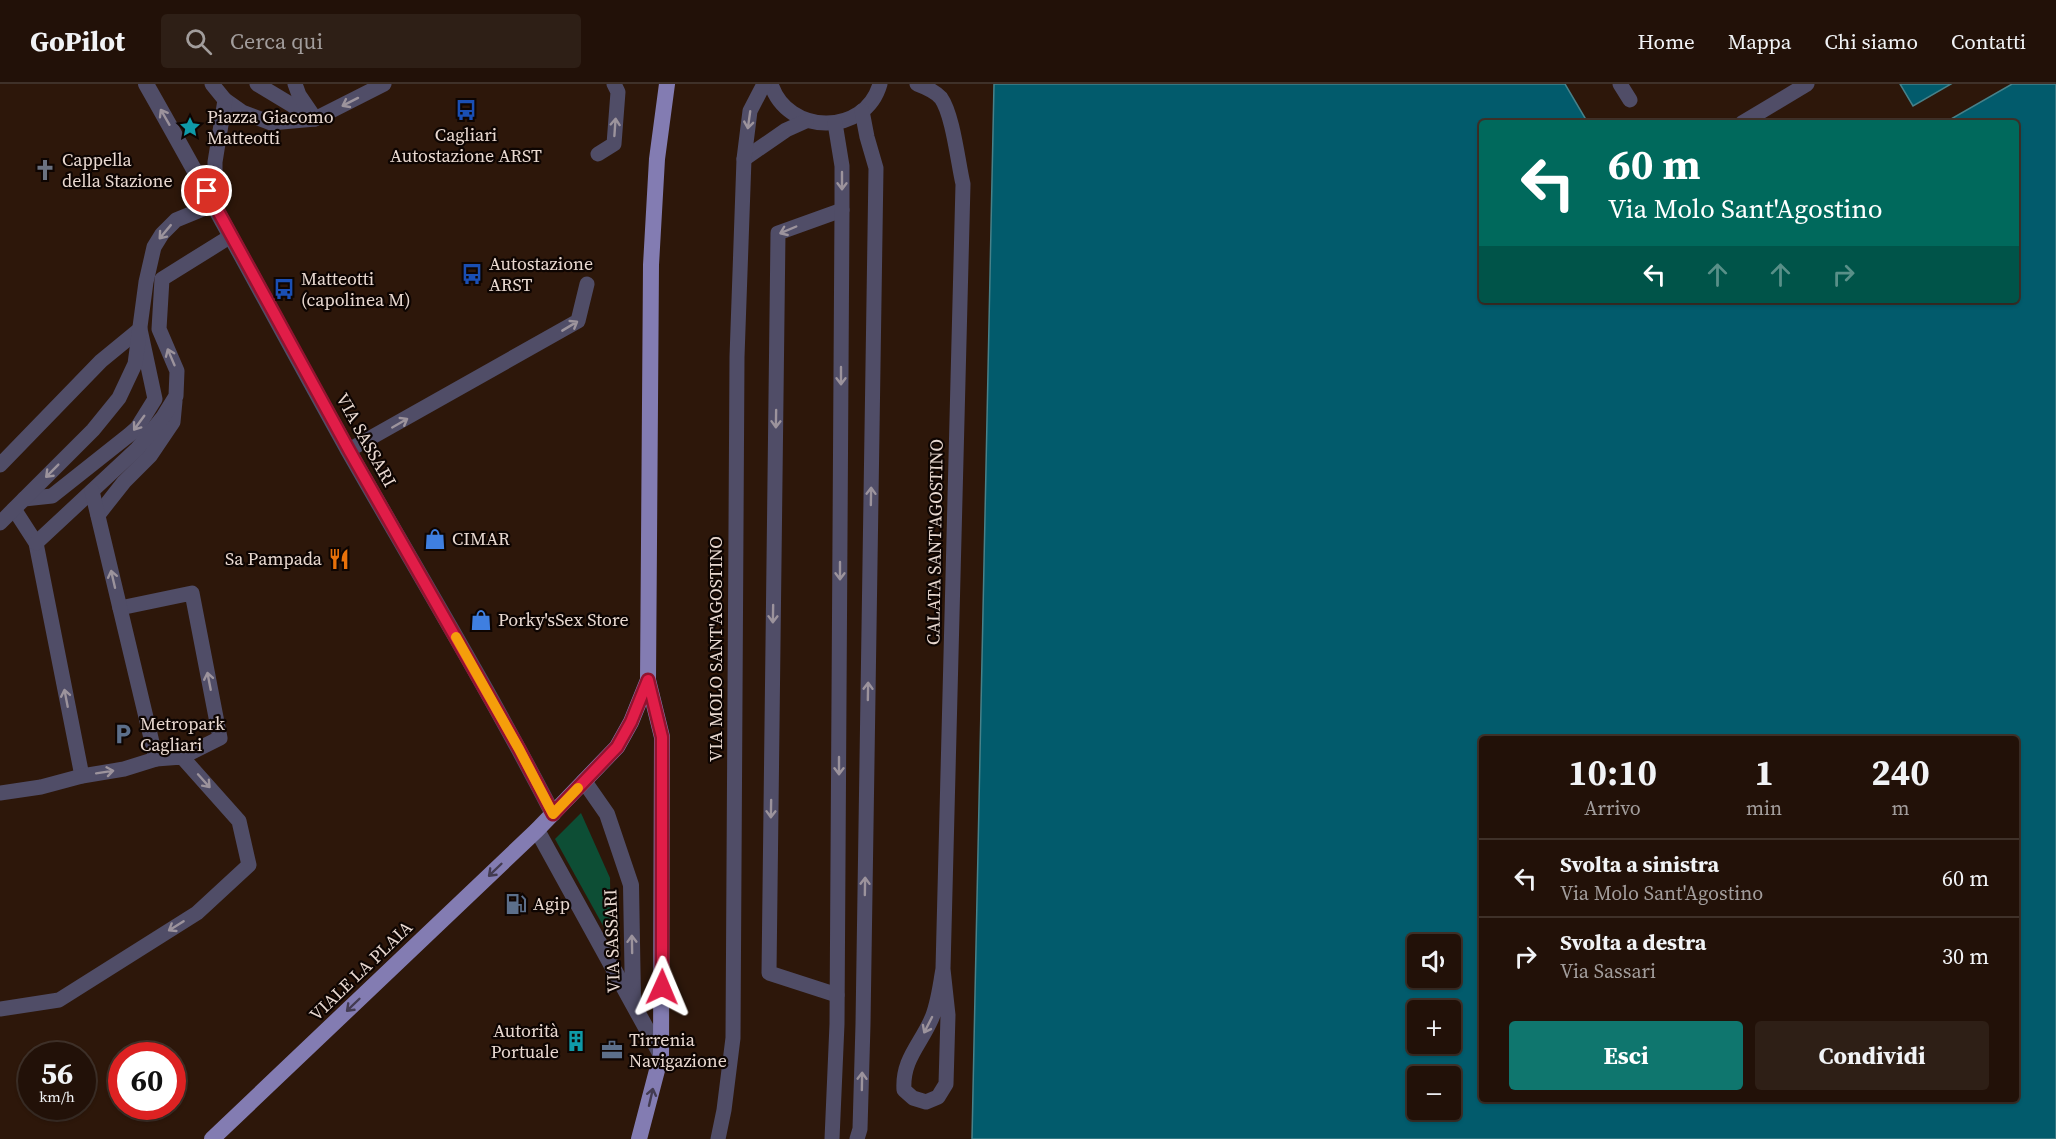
<!DOCTYPE html>
<html lang="it">
<head>
<meta charset="utf-8">
<style>
	:root { --surface:#221108; --page:#2e1f16; --text:#f1f3f6; --muted:#a29d9c; --line:#3f3129; --accent:#0f766e }
	body { margin:0; font-family:"Source Serif 4",serif; background:var(--page); color:var(--text); height:100vh; display:flex; flex-direction:column; font-size:22px; white-space:nowrap }
	* { box-sizing:border-box; margin:0 }
	p { font-size:20px; color:var(--muted) }
	.icon { flex:none; width:33px; height:33px; fill:none; stroke:currentColor; stroke-width:2; stroke-linecap:round; stroke-linejoin:round }
	.map { position:relative; flex:1; overflow:hidden }
	.sheet { position:absolute; left:1479px; top:652px; width:540px; height:366px; display:flex; flex-direction:column; background:var(--surface); border-radius:6px; box-shadow:0 2px 4px #0004,0 0 0 2px var(--line) }
	.sheet>* { flex:none }
	.banner { position:absolute; left:1479px; top:36px; width:540px; height:183px; border-radius:6px; box-shadow:0 2px 4px #0004,0 0 0 2px var(--line); background:#00695c; color:#fff; overflow:hidden }
	.controls { position:absolute; left:1407px; top:850px; display:grid; gap:12px }
	.controls a { display:grid; place-items:center; width:54px; height:54px; border-radius:6px; background:var(--surface); box-shadow:0 2px 4px #0004,0 0 0 2px var(--line); font-size:30px }
	.speed { position:absolute; left:18px; top:958px; display:flex; gap:12px; font-size:30px; font-weight:700; text-align:center }
	.speed>* { display:grid; place-content:center; width:78px; height:78px; border-radius:50%; background:var(--surface); box-shadow:0 2px 4px #0004,0 0 0 2px var(--line); line-height:1 }
	.speed small { font-size:15px; font-weight:400 }
	.speed .limit { border:9px solid #d22; background:#fff; color:#111 }
	.pin { position:absolute; display:grid; place-items:center; width:51px; height:51px; color:#fff; margin:-26px; border:3px solid #fff; border-radius:50%; box-shadow:0 2px 6px #0007 }
	.me { position:absolute; width:66px; margin:-33px; rotate:1deg; stroke-linejoin:round; filter:drop-shadow(0 0 4px #0008) }
	.turn { display:flex; align-items:center; gap:21px; height:126px; padding:0 30px; font-size:27px }
	.turn .icon { width:78px; height:78px; stroke-width:2.5 }
	.turn b { display:block; font-size:42px; line-height:51px }
	.lanes { display:flex; align-items:center; height:57px; padding:0 30px; background:#0003; justify-content:center; gap:30px; direction:ltr }
	.lanes .off { opacity:.35 }
	.eta { display:flex; justify-content:space-evenly; align-items:center; height:102px; text-align:center }
	.eta b { font-size:36px; font-weight:700; line-height:42px }
	.cta { display:flex; gap:12px; margin-top:auto; padding:12px 30px }
	.cta a { flex:1; height:69px; border-radius:6px; background:var(--accent); color:#fff; font-size:24px; font-weight:700; line-height:69px; text-align:center }
	.cta a+a { background:var(--page); color:var(--text) }
	ul { padding:0; list-style:none }
	li { display:flex; align-items:center; gap:18px; height:78px; padding:0 30px; border-top:2px solid var(--line) }
	li div { flex:1 }
	li b { display:block; font-size:22px }
	li em { font-style:normal }
	header { display:flex; align-items:center; gap:36px; box-sizing:border-box; height:84px; padding:0 30px; background:var(--surface); border-bottom:2px solid var(--line) }
	header strong { font-size:28px }
	nav { display:flex; gap:33px; margin-inline-start:auto; font-size:21px }
	.search { width:420px; height:54px; background:var(--page); display:flex; align-items:center; gap:15px; box-sizing:border-box; padding:0 21px; border-radius:6px; color:var(--muted); font-size:22px }
	.map>svg:first-child { display:block }
	.green { fill:#0d4e35 }
	.water { fill:#025b6c; stroke:#47818a; stroke-width:1.5; fill-rule:evenodd }
	.lines { fill:none; stroke-linecap:round; stroke-linejoin:round }
	.service { stroke:#504d67; stroke-width:15 }
	.tertiary { stroke:#504d67; stroke-width:16 }
	.primary { stroke:#837cb2; stroke-width:16 }
	.oneway { stroke:#9c939c }
	.oneway2 { stroke:#433b51 }
	.route-casing { stroke:#92132f; stroke-width:15 }
	.route { stroke:#e11d48; stroke-width:10 }
	.slow { stroke:#f59e0b; stroke-width:10 }
	.labels { text-anchor:middle; stroke-width:4.5; stroke-linejoin:round; paint-order:stroke }
	.poi-label { font-size:18px; fill:#e9d9d1; stroke:#0e0502; text-anchor:start }
	.street-label { font-size:18px; fill:#e9d9d1; stroke:#0e0502 }
</style>
</head>
<body>
<header>
<strong>GoPilot</strong>
<div class="search"><svg class="icon" aria-label="search" viewBox="0 0 24 24"><circle cx="10" cy="10" r="6"/><path d="M15 15l6 6"/></svg>Cerca qui</div>
<nav><a>Home</a><a>Mappa</a><a>Chi siamo</a><a>Contatti</a></nav>
</header>
<div class="map">
<svg width="2056" height="1055" viewBox="0 0 2056 1055">
	<rect width="100%" height="100%" fill="#2d170a"/>
	<polygon class="green" points="581,729 610,794 611,856 555,755"/>
	<g class="water">
		<path d="M994,0H1565L1588,39H1482V216H2016V39H1944L2012,0H2056V1055H972ZM1482,656H2016V1016H1482ZM1418,861H1450V894H1418ZM1418,927H1450V960H1418ZM1418,993H1450V1026H1418Z"/>
		<polygon points="1900,0 1951,0 1913,22"/>
	</g>
	<g class="lines">
		<g class="service">
			<polyline points="212,0 225,16 242,28 271,39 315,35 384,0"/>
			<polyline points="257,0 315,35"/>
			<polyline points="295,0 299,11 312,30"/>
			<path d="M771,0C787,51 865,53 880,0"/>
			<path d="M917,0C925,3 935,7 941,14C953,31 958,79 963,100L943,885L948,931L946,1000L938,1013L926,1018L913,1014L904,1006C902,976 920,961 931,936C938,921 940,901 943,885"/>
			<polyline points="1620,0 1630,16"/>
			<polyline points="1742,39 1807,0"/>
			<polyline points="598,70 614,60 618,8 614,0"/>
			<polyline points="744,75 786,46 806,37"/>
			<polyline points="349,366 578,237 587,200"/>
			<polyline points="0,381 101,277 140,245 155,315 137,344 129,351 52,412 24,415"/>
			<polyline points="14,425 36,459 82,692"/>
			<polyline points="98,431 124,398 150,372 173,338 175,317"/>
			<polyline points="0,439 93,346 119,314 135,280 146,198 154,163 162,150 176,136 215,120 215,78 225,16"/>
			<polyline points="36,459 137,365 163,333 176,312 177,287 159,245 162,195 231,152"/>
			<polyline points="120,524 192,509 220,654 182,673"/>
			<polyline points="0,709 41,703 82,692 124,685 156,675 92,407"/>
			<polyline points="837,911 769,889 778,149 842,126"/>
			<polyline points="0,925 59,916 197,829 249,781 239,737 182,673 156,675"/>
			<polyline points="718,1055 724,1026 733,954 737,273 744,75 750,27 764,0"/>
			<polyline points="832,1055 837,940 842,126 842,82 835,39"/>
			<polyline points="857,1055 860,1045 863,940 876,84 867,53 862,27"/>
		</g>
		<g class="tertiary">
			<path d="M146,0C215,121 280,244 348,366C417,487 489,606 553,730"/>
			<polyline points="584,697 607,730 631,801 633,915"/>
			<polyline points="537,746 661,971"/>
		</g>
		<g class="primary">
			<polyline points="212,1055 537,746 617,663 631,638 648,596"/>
			<polyline points="639,1055 661,971 662,653 648,596 651,181 657,75 667,0"/>
		</g>
	</g>
	<defs><path id="oneway-shaft" d="M-6 0H5M1.5-3L5.5 0L1.5 3" fill="none" stroke-width="1.6" stroke-linecap="round" stroke-linejoin="round" transform="scale(1.5)"/></defs>
	<g class="oneway">
		<use href="#oneway-shaft" transform="translate(350 18) rotate(153)"/>
		<use href="#oneway-shaft" transform="translate(165 33) rotate(-120)"/>
		<use href="#oneway-shaft" transform="translate(749 36) rotate(98)"/>
		<use href="#oneway-shaft" transform="translate(615 43) rotate(-86)"/>
		<use href="#oneway-shaft" transform="translate(842 97) rotate(90)"/>
		<use href="#oneway-shaft" transform="translate(788 146) rotate(157)"/>
		<use href="#oneway-shaft" transform="translate(165 148) rotate(130)"/>
		<use href="#oneway-shaft" transform="translate(570 242) rotate(-31)"/>
		<use href="#oneway-shaft" transform="translate(171 273) rotate(-113)"/>
		<use href="#oneway-shaft" transform="translate(841 292) rotate(90)"/>
		<use href="#oneway-shaft" transform="translate(776 335) rotate(91)"/>
		<use href="#oneway-shaft" transform="translate(139 339) rotate(126)"/>
		<use href="#oneway-shaft" transform="translate(400 339) rotate(-30)"/>
		<use href="#oneway-shaft" transform="translate(52 387) rotate(135)"/>
		<use href="#oneway-shaft" transform="translate(871 412) rotate(-89)"/>
		<use href="#oneway-shaft" transform="translate(840 487) rotate(90)"/>
		<use href="#oneway-shaft" transform="translate(113 495) rotate(-103)"/>
		<use href="#oneway-shaft" transform="translate(773 530) rotate(91)"/>
		<use href="#oneway-shaft" transform="translate(209 597) rotate(-101)"/>
		<use href="#oneway-shaft" transform="translate(868 607) rotate(-89)"/>
		<use href="#oneway-shaft" transform="translate(66 614) rotate(-101)"/>
		<use href="#oneway-shaft" transform="translate(839 682) rotate(90)"/>
		<use href="#oneway-shaft" transform="translate(105 688) rotate(-9)"/>
		<use href="#oneway-shaft" transform="translate(204 697) rotate(48)"/>
		<use href="#oneway-shaft" transform="translate(771 725) rotate(91)"/>
		<use href="#oneway-shaft" transform="translate(865 802) rotate(-89)"/>
		<use href="#oneway-shaft" transform="translate(176 842) rotate(148)"/>
		<use href="#oneway-shaft" transform="translate(632 860) rotate(-91)"/>
		<use href="#oneway-shaft" transform="translate(928 941) rotate(117)"/>
		<use href="#oneway-shaft" transform="translate(862 997) rotate(-89)"/>
	</g>
	<g class="oneway2">
		<use href="#oneway-shaft" transform="translate(495 786) rotate(136)"/>
		<use href="#oneway-shaft" transform="translate(353 921) rotate(136)"/>
		<use href="#oneway-shaft" transform="translate(651 1013) rotate(-77)"/>
	</g>
	<g class="lines">
		<defs>
			<polyline id="route" points="207,107 349,366 519,665 553,730 617,663 631,638 648,596 662,653 662,903"/>
		</defs>
		<use href="#route" class="route-casing"/>
		<use href="#route" class="route"/>
		<polyline class="slow" points="456,553 519,665 553,730 578,704"/>
	</g>
	<defs>
		<symbol id="bus-bare" viewBox="-9 -9 18 18"><path d="M-5-6H5V4H4V6H2V4H-2V6H-4V4H-5ZM-3.5-4V0h7V-4ZM-3.5 1.2v1.5H-2V1.2ZM2 1.2v1.5H3.5V1.2Z" fill="#1a4fb4" stroke="#0e0502" stroke-width="2.5" paint-order="stroke"/></symbol>
		<symbol id="sight-bare" viewBox="-9 -9 18 18"><path d="M0-6L1.8-2.2L6-1.7L2.9 1.2L3.7 5.4L0 3.3L-3.7 5.4L-2.9 1.2L-6-1.7L-1.8-2.2Z" fill="#0f9aa8" stroke="#0e0502" stroke-width="2.5" paint-order="stroke"/></symbol>
		<symbol id="church-bare" viewBox="-9 -9 18 18"><path d="M-1.2-6h2.4v3.5h3.3v2.4h-3.3V6h-2.4V-.1h-3.3v-2.4h3.3Z" fill="#6b7280" stroke="#0e0502" stroke-width="2.5" paint-order="stroke"/></symbol>
		<symbol id="shop-bare" viewBox="-9 -9 18 18"><path d="M-5-2.5h2.3a2.7 3.5 0 0 1 5.4 0H5L5.5 6h-11ZM-1.5-2.5h3a1.5 2.3 0 0 0-3 0Z" fill="#3f7fe0" stroke="#0e0502" stroke-width="2.5" paint-order="stroke"/></symbol>
		<symbol id="restaurant-bare" viewBox="-9 -9 18 18"><path d="M-5-6h1v4h1v-4h1v4h1v-4h1v5L-1.5 .5V6h-2V.5L-5-1ZM5-6V6H3V1.5H1.5Q1.5-4 5-6Z" fill="#e8710a" stroke="#0e0502" stroke-width="2.5" paint-order="stroke"/></symbol>
		<symbol id="parking-bare" viewBox="-9 -9 18 18"><path d="M-3.5-5.5H1a3.5 3.5 0 0 1 0 7H-1V5.5H-3.5ZM-1-3.4V-.6H.8a1.4 1.4 0 0 0 0-2.8Z" fill="#5c6f8a" stroke="#0e0502" stroke-width="2.5" paint-order="stroke"/></symbol>
		<symbol id="fuel-bare" viewBox="-9 -9 18 18"><path d="M-5.5-6h7V0h2V4h1.3V-2.5L3-4.5l.8-.8L6-3V5H2.5V1h-1V6h-7ZM-4.2-4.7v3.2H.2V-4.7Z" fill="#5c6f8a" stroke="#0e0502" stroke-width="2.5" paint-order="stroke"/></symbol>
		<symbol id="building-bare" viewBox="-9 -9 18 18"><path d="M-4-6H4V6H1V3H-1V6H-4ZM-2.5-4.3h1.7v1.8h-1.7ZM.8-4.3h1.7v1.8H.8ZM-2.5-1h1.7V.8h-1.7ZM.8-1h1.7V.8H.8Z" fill="#0f9aa8" stroke="#0e0502" stroke-width="2.5" paint-order="stroke"/></symbol>
		<symbol id="office-bare" viewBox="-9 -9 18 18"><path d="M-6-3h4V-5.5h4V-3h4V5H-6ZM-1-4.5V-3h2v-1.5ZM-6 0V1H6V0Z" fill="#5c6f8a" stroke="#0e0502" stroke-width="2.5" paint-order="stroke"/></symbol>
	</defs>
	<g fill-rule="evenodd">
		<use href="#bus-bare" x="451" y="11" width="30" height="30"/>
		<use href="#sight-bare" x="175" y="28" width="30" height="30"/>
		<use href="#church-bare" x="30" y="71" width="30" height="30"/>
		<use href="#bus-bare" x="457" y="175" width="30" height="30"/>
		<use href="#bus-bare" x="269" y="190" width="30" height="30"/>
		<use href="#shop-bare" x="420" y="440" width="30" height="30"/>
		<use href="#restaurant-bare" x="324" y="460" width="30" height="30"/>
		<use href="#shop-bare" x="466" y="521" width="30" height="30"/>
		<use href="#parking-bare" x="108" y="635" width="30" height="30"/>
		<use href="#fuel-bare" x="501" y="805" width="30" height="30"/>
		<use href="#building-bare" x="561" y="942" width="30" height="30"/>
		<use href="#office-bare" x="597" y="951" width="30" height="30"/>
	</g>
	<g class="labels">
		<g class="poi-label">
			<text x="207" y="39">Piazza Giacomo<tspan x="207" dy="21">Matteotti</tspan></text>
			<text x="466" y="57" text-anchor="middle">Cagliari<tspan x="466" dy="21">Autostazione ARST</tspan></text>
			<text x="62" y="82">Cappella<tspan x="62" dy="21">della Stazione</tspan></text>
			<text x="489" y="186">Autostazione<tspan x="489" dy="21">ARST</tspan></text>
			<text x="301" y="201">Matteotti<tspan x="301" dy="21">(capolinea M)</tspan></text>
			<text x="452" y="461">CIMAR</text>
			<text x="322" y="481" text-anchor="end">Sa Pampada</text>
			<text x="498" y="542">Porky'sSex Store</text>
			<text x="140" y="646">Metropark<tspan x="140" dy="21">Cagliari</tspan></text>
			<text x="533" y="826">Agip</text>
			<text x="559" y="953" text-anchor="end">Autorità<tspan x="559" dy="21">Portuale</tspan></text>
			<text x="629" y="962">Tirrenia<tspan x="629" dy="21">Navigazione</tspan></text>
		</g>
		<g class="street-label">
			<text transform="translate(366 356) rotate(61)" y="6">VIA SASSARI</text>
			<text transform="translate(935 458) rotate(-89)" y="6">CALATA SANT'AGOSTINO</text>
			<text transform="translate(716 565) rotate(-90)" y="6">VIA MOLO SANT'AGOSTINO</text>
			<text transform="translate(612 857) rotate(-92)" y="6">VIA SASSARI</text>
			<text transform="translate(361 887) rotate(-44)" y="6">VIALE LA PLAIA</text>
		</g>
	</g>
</svg>
<div class="controls">
<a><svg class="icon" aria-label="sound" viewBox="0 0 24 24"><path d="M4 9h4l5-4v14l-5-4H4zM17 9q2 3 0 6"/></svg></a>
<a>+</a>
<a>−</a>
</div>
<div class="speed"><div>56<small>km/h</small></div><div class="limit">60</div></div>
<div class="pin" style="left:207px;top:107px;background:#d93025"><svg class="icon" aria-label="arrive" viewBox="0 0 24 24"><path d="M6 21V4h12l-3 4 3 4H6"/></svg></div>
<svg class="me" style="left:662px;top:903px" viewBox="-20 -20 40 40"><path d="M0-17L14 15 0 8-14 15z" fill="#e11d48" stroke="#fff" stroke-width="4"/></svg>
<div class="banner">
<div class="turn"><svg class="icon" aria-label="left" viewBox="0 0 24 24"><path d="M17 20v-9H6M10 6l-5 5 5 5"/></svg><div><b>60 m</b>Via Molo Sant'Agostino</div></div>
<div class="lanes"><svg class="icon" aria-label="left" viewBox="0 0 24 24"><path d="M17 20v-9H6M10 6l-5 5 5 5"/></svg><svg class="icon off" aria-label="ahead" viewBox="0 0 24 24"><path d="M12 20V5M6 11l6-6 6 6"/></svg><svg class="icon off" aria-label="ahead" viewBox="0 0 24 24"><path d="M12 20V5M6 11l6-6 6 6"/></svg><svg class="icon off" aria-label="right" viewBox="0 0 24 24"><path d="M7 20v-9h11M14 6l5 5-5 5"/></svg></div>
</div>
<section class="sheet">
<div class="eta">
<div><b>10:10</b><p>Arrivo</p></div>
<div><b>1</b><p>min</p></div>
<div><b>240</b><p>m</p></div>
</div>
<ul>
<li><svg class="icon" aria-label="left" viewBox="0 0 24 24"><path d="M17 20v-9H6M10 6l-5 5 5 5"/></svg><div><b>Svolta a sinistra</b><p>Via Molo Sant'Agostino</p></div><em>60 m</em></li>
<li><svg class="icon" aria-label="right" viewBox="0 0 24 24"><path d="M7 20v-9h11M14 6l5 5-5 5"/></svg><div><b>Svolta a destra</b><p>Via Sassari</p></div><em>30 m</em></li>
</ul>
<div class="cta"><a>Esci</a><a>Condividi</a></div>
</section>
</div>
</body>
</html>
